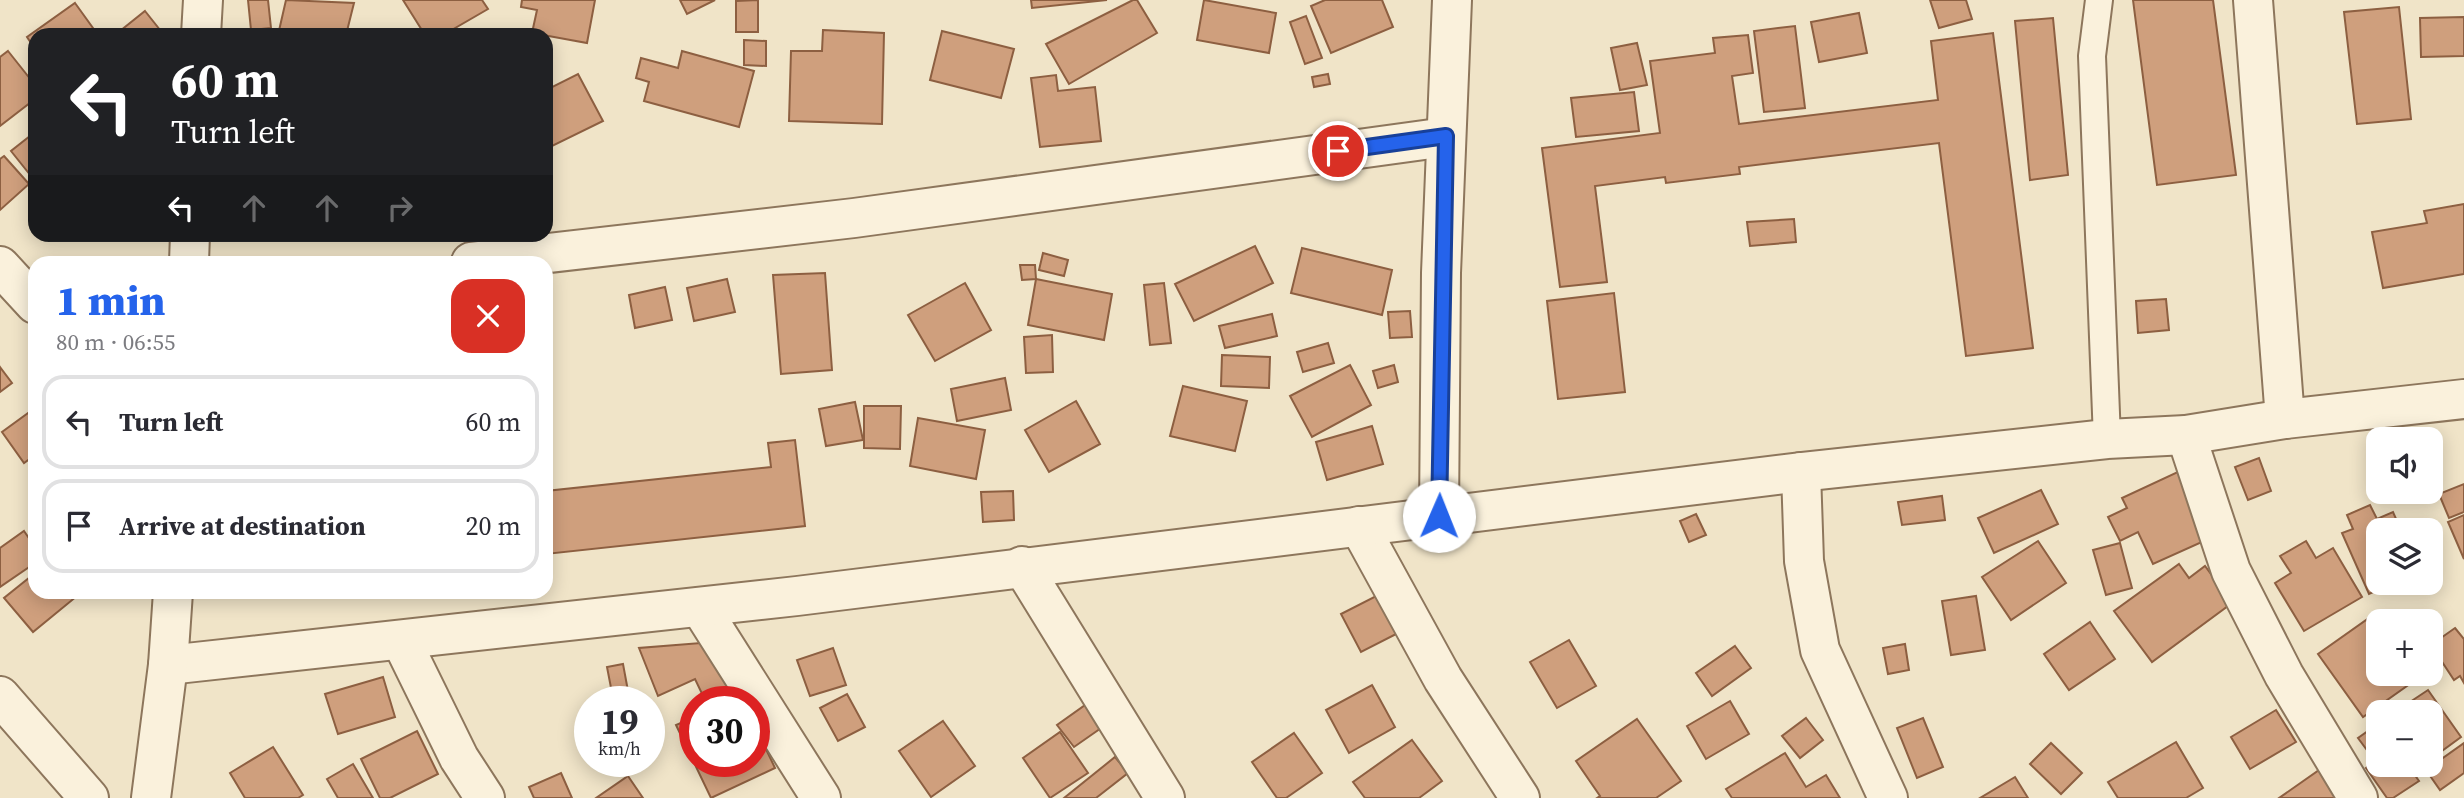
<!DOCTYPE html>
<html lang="en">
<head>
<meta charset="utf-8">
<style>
	:root { --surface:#fff; --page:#f2f2f3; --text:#2b2b33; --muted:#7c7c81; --line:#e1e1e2; --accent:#2563eb }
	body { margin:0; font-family:"Source Serif 4",serif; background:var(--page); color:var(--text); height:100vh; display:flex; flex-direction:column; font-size:26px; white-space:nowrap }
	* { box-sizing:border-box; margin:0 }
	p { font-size:23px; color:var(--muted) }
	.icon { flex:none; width:38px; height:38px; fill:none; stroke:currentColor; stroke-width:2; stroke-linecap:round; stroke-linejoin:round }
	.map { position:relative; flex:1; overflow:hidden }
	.sheet { position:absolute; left:28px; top:256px; width:525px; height:343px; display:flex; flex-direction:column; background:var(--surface); border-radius:21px; box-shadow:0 4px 18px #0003 }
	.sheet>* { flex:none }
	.banner { position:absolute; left:28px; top:28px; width:525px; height:214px; border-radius:21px; box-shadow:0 4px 18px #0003; background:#202124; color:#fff; overflow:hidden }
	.fabs { position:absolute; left:2366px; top:427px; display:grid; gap:14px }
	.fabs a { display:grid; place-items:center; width:77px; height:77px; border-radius:14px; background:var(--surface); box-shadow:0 4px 18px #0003; font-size:35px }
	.speed { position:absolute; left:574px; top:686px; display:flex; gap:14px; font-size:35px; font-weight:700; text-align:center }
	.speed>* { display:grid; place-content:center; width:91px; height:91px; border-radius:50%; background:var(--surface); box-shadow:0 4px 18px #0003; line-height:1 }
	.speed small { font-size:18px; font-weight:400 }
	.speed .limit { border:10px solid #d22; background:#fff; color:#111 }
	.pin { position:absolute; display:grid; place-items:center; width:60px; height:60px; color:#fff; margin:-30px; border:4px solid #fff; border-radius:50%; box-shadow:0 2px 7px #0007 }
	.me { position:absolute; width:77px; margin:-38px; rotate:1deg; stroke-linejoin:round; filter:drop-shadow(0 0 5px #0008) }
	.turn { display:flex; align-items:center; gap:24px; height:147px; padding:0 28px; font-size:32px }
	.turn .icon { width:91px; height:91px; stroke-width:2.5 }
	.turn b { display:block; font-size:49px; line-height:60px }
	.lanes { display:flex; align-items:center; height:66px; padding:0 28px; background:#0003; justify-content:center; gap:35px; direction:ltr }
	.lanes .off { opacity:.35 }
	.round { display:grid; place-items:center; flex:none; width:74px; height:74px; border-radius:21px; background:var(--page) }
	.overview { display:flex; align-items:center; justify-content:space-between; height:119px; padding:0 28px }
	h1 { font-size:42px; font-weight:800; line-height:52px; color:var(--accent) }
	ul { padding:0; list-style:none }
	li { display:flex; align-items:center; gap:21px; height:94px; margin:0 14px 10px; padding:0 14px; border:4px solid var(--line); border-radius:21px }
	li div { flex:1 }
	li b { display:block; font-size:26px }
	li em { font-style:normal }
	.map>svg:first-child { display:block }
	.building { fill:#cf9f7d; stroke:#8d5f41; stroke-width:2 }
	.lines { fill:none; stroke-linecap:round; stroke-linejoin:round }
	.service-casing { stroke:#8d765c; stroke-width:30 }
	.minor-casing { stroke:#8d765c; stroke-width:42 }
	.service { stroke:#faf1dc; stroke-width:26 }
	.minor { stroke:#faf1dc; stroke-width:38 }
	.route-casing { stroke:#184099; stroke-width:18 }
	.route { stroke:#2563eb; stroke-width:12 }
</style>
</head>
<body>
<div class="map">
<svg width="2464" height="798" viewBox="0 0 2464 798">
	<rect width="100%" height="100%" fill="#f0e4c8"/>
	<g class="building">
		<polygon points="248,0 268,0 271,28 251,30"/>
		<polygon points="286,0 354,3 346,35 278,35"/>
		<polygon points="403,0 482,0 488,9 443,35 425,35"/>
		<polygon points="522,0 595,0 587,43 532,33 537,10 521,7"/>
		<polygon points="680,0 715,0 687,14"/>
		<polygon points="758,0 758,32 736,32 736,1"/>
		<polygon points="1031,0 1107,0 1032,8"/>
		<polygon points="1133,0 1137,0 1157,33 1069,84 1046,44"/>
		<polygon points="1204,0 1276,13 1269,53 1197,40"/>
		<polygon points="1325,0 1382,0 1393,27 1331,53 1311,6"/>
		<polygon points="1930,0 1966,0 1972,19 1939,28"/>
		<polygon points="2133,0 2213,0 2236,175 2157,185"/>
		<polygon points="75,3 98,35 35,35 35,49 27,37"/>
		<polygon points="2399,7 2411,119 2357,124 2344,12"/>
		<polygon points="145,11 164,35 115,35"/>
		<polygon points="1859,13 1867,53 1819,62 1811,22"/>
		<polygon points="1306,16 1322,58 1305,64 1290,22"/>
		<polygon points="2464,17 2464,56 2421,57 2420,18"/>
		<polygon points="2053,18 2068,175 2030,180 2015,21"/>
		<polygon points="1795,26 1805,108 1764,112 1754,31"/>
		<polygon points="823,30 884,33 882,124 789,121 791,51 822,51"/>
		<polygon points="942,31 1014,49 1001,98 930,80"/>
		<polygon points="1993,33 2033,348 1966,356 1939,143 1739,167 1740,174 1666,183 1665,177 1595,186 1607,282 1560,287 1542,148 1660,133 1650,61 1715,53 1713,38 1748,35 1753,73 1732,76 1739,124 1938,100 1931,41"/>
		<polygon points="744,40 766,41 766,66 744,65"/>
		<polygon points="1637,43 1647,85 1620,90 1611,48"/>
		<polygon points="8,51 35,85 35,99 0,126 0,57"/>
		<polygon points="682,51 754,71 739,127 644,101 649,82 636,78 641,58 678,68"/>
		<polygon points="578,74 603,121 546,149 546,90"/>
		<polygon points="1328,74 1330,84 1314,87 1312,77"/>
		<polygon points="1056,75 1058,91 1095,87 1101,141 1040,147 1031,78"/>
		<polygon points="1634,92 1639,131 1576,137 1571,98"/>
		<polygon points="35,132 35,181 11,151"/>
		<polygon points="4,156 29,184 0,210 0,159"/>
		<polygon points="2464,204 2464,274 2383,288 2372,232 2427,223 2424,211"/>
		<polygon points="1794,219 1796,242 1750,246 1747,222"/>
		<polygon points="1255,246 1273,283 1194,321 1175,284"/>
		<polygon points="1302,248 1392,270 1382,315 1291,293"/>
		<polygon points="1043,253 1068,260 1064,276 1039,270"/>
		<polygon points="1020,265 1035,265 1036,279 1022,280"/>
		<polygon points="825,273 832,370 781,374 773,275"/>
		<polygon points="727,279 735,312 694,321 687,288"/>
		<polygon points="1036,279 1112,294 1104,340 1028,325"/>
		<polygon points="965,283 991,330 935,361 908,315"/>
		<polygon points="1164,283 1171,343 1150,345 1144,285"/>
		<polygon points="665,287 672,320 635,328 629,295"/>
		<polygon points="1614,293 1625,392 1558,399 1547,301"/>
		<polygon points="2166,299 2169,330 2138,333 2136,301"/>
		<polygon points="1410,311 1412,337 1390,338 1388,312"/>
		<polygon points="1272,314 1277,336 1225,348 1219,326"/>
		<polygon points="1052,335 1053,372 1026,373 1024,337"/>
		<polygon points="1328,343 1334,363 1303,372 1297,352"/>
		<polygon points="1222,355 1270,357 1269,388 1221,386"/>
		<polygon points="1350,365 1371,405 1312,437 1290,396"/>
		<polygon points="1394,365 1398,382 1378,388 1373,371"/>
		<polygon points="0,367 12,383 0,392"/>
		<polygon points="1005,378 1011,410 957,421 951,389"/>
		<polygon points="1183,386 1247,401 1235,451 1170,436"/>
		<polygon points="1076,401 1100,444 1049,472 1025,430"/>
		<polygon points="855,402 863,440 826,446 819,409"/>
		<polygon points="864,406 901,406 900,449 864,448"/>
		<polygon points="35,408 35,455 24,463 2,432"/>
		<polygon points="918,418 985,430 976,479 910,466"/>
		<polygon points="1372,426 1383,464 1327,480 1316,442"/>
		<polygon points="795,440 805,526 546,554 546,491 771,467 768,443"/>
		<polygon points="2259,458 2271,491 2248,500 2235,467"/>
		<polygon points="2182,470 2213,537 2153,564 2138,532 2120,541 2108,517 2127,508 2122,498"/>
		<polygon points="2464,484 2464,512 2449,518 2439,494"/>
		<polygon points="2041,490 2058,524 1994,553 1978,518"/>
		<polygon points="1013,491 1014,520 983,522 981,492"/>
		<polygon points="1942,496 1945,520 1902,525 1898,502"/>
		<polygon points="2370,505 2377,519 2393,512 2401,530 2378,530 2378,583 2394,583 2369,594 2342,533 2353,529 2347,515"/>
		<polygon points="1696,514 1706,535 1689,542 1680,521"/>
		<polygon points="2464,515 2464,559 2448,522"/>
		<polygon points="24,531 35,547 35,563 0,587 0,548"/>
		<polygon points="2038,541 2066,583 2011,620 1982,577"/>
		<polygon points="2306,541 2316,558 2333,548 2362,597 2304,631 2275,583 2291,573 2280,556"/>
		<polygon points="2120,543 2132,588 2106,595 2093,550"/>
		<polygon points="2179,564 2189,578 2205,566 2232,603 2152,662 2114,611"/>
		<polygon points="35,573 35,592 73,592 77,596 33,632 4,598"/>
		<polygon points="1384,592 1404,630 1361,652 1341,614"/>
		<polygon points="1976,596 1985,650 1951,655 1942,601"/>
		<polygon points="2369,618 2378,631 2378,674 2409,674 2414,681 2363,717 2318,654"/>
		<polygon points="2090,622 2115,659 2069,690 2044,654"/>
		<polygon points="2455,628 2464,639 2464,683 2460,676 2454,680 2431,645"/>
		<polygon points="1569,640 1596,686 1557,708 1530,662"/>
		<polygon points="701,643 743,702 706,702 695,679 658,696 639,648"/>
		<polygon points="1905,644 1909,670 1888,674 1883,648"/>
		<polygon points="1735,646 1751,668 1712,696 1696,673"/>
		<polygon points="833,648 846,685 810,696 797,660"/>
		<polygon points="623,664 628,691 612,693 607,667"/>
		<polygon points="2414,674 2430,674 2417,680"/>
		<polygon points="383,677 395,717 338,734 325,694"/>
		<polygon points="1372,685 1395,727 1349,753 1326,710"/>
		<polygon points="2428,690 2461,737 2431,759 2431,712 2395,712"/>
		<polygon points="847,694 865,727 838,741 820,708"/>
		<polygon points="1730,701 1749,734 1706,759 1687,726"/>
		<polygon points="1088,703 1104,726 1074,747 1057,725"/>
		<polygon points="2276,710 2296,742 2250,769 2231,737"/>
		<polygon points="695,717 695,761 754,761 754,724 775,768 711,798 676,725"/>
		<polygon points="1806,718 1823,740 1800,758 1782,736"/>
		<polygon points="1923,718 1943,767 1917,778 1897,728"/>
		<polygon points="1637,719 1681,781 1656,798 1597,798 1600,796 1576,761"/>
		<polygon points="943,721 975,766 931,797 899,751"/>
		<polygon points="2378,724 2378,765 2422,765 2412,771 2419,781 2393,798 2387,798 2366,768 2375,761 2358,738"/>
		<polygon points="417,731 438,774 390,798 380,798 361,759"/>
		<polygon points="1060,732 1088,773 1050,798 1023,758"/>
		<polygon points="1294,733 1322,773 1286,798 1277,798 1252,762"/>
		<polygon points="1412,740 1442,781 1419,798 1365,798 1353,782"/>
		<polygon points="2176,742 2203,788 2186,798 2118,798 2108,782"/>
		<polygon points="2051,743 2082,773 2061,794 2030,764"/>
		<polygon points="2464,743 2464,773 2440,790 2426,770"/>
		<polygon points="273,747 303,795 298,798 245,798 230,773"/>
		<polygon points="1785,753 1806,787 1826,775 1840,798 1732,798 1726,789"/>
		<polygon points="1115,757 1128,773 1096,798 1064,798"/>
		<polygon points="353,764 373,798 338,798 327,779"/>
		<polygon points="2322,768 2343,798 2279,798"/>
		<polygon points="561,773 572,798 534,798 529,787"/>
		<polygon points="628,776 643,798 596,798"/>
		<polygon points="2015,777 2028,798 1980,798"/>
	</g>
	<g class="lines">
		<defs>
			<polyline id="service" points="2099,0 2092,56 2107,439"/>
			<g id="minor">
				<polyline points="2253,0 2285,419"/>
				<polyline points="201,35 203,0"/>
				<polyline points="189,262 190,234"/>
				<polyline points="471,262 854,218 1446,137"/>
				<polyline points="0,266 35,304"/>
				<polyline points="2186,435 2231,571 2284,675 2358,798"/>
				<polyline points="1801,472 1804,561 1820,650 1888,798"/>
				<polyline points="1439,516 1441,273 1452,0"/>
				<polyline points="1359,526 1443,679 1520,798"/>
				<polyline points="1022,566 1165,798"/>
				<polyline points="700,607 821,798"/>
				<polyline points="401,640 459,758 485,798"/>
				<polyline points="168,665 797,596 1801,472 2107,439 2186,435 2285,419 2464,399"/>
				<polyline points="0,696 89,798"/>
				<polyline points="151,798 168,665 173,592"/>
			</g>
		</defs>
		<use href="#service" class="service-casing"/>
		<use href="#minor" class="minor-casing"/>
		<use href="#service" class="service"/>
		<use href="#minor" class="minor"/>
	</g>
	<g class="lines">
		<defs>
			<polyline id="route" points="1338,151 1446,136 1439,516"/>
		</defs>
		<use href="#route" class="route-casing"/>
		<use href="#route" class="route"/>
	</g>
</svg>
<div class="fabs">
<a><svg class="icon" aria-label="sound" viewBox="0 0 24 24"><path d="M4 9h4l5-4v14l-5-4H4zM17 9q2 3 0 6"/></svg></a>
<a><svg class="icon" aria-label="layers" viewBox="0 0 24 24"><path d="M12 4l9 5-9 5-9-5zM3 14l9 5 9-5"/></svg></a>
<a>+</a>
<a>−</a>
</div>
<div class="speed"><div>19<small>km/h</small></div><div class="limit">30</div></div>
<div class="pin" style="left:1338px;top:151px;background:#d93025"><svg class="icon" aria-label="arrive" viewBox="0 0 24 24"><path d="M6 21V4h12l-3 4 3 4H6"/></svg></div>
<svg class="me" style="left:1439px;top:516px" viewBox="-20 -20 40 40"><circle r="19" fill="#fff"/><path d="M0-13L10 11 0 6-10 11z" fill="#2563eb"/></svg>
<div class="banner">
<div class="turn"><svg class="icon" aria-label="left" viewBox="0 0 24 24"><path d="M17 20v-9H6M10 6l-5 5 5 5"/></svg><div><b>60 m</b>Turn left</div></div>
<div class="lanes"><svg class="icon" aria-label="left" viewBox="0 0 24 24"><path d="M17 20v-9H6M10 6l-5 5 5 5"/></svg><svg class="icon off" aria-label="ahead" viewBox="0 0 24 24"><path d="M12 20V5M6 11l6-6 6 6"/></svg><svg class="icon off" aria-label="ahead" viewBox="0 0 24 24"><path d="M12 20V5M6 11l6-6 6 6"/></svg><svg class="icon off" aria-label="right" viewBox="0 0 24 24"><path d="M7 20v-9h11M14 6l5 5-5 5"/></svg></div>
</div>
<section class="sheet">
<div class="overview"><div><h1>1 min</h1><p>80 m · 06:55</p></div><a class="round" style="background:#d93025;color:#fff"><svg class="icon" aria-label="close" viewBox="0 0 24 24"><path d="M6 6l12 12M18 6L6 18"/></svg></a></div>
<ul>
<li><svg class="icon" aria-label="left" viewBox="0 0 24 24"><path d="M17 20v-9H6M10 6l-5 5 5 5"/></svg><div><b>Turn left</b></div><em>60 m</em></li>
<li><svg class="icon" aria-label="arrive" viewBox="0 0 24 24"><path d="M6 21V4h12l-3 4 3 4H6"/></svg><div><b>Arrive at destination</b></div><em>20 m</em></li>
</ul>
</section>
</div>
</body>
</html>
